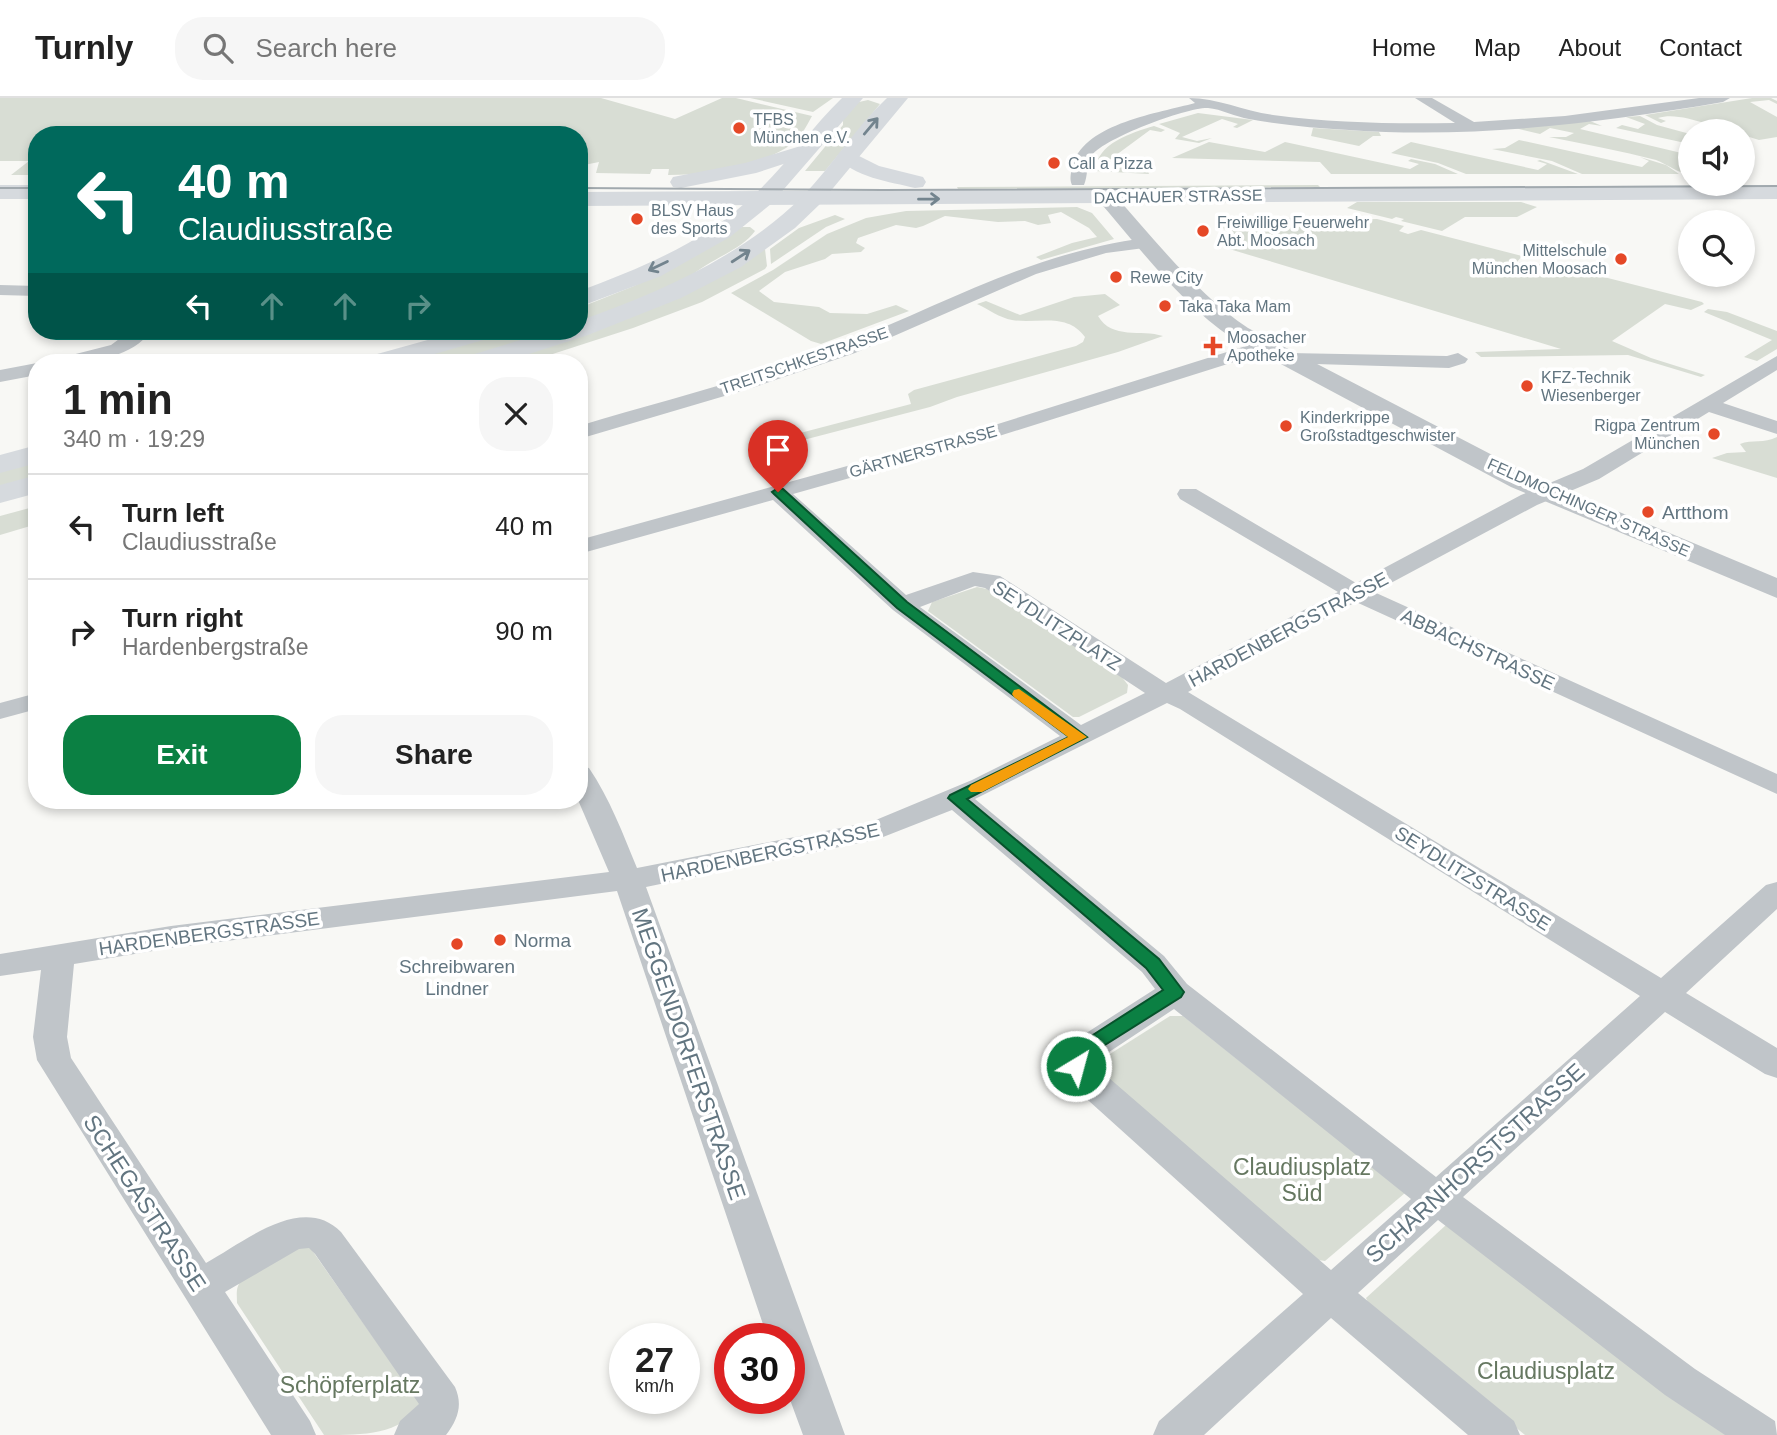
<!DOCTYPE html>
<html lang="en">
<head>
<meta charset="utf-8">
<style>
	:root { --surface:#fff; --page:#f6f6f6; --text:#222; --muted:#767676; --line:#e0e0e0; --accent:#0b8043 }
	body { margin:0; font-family:Arial,sans-serif; background:var(--page); color:var(--text); height:100vh; display:flex; flex-direction:column; font-size:26px; white-space:nowrap }
	* { box-sizing:border-box; margin:0 }
	p { font-size:23px; color:var(--muted) }
	.icon { flex:none; width:38px; height:38px; fill:none; stroke:currentColor; stroke-width:2; stroke-linecap:round; stroke-linejoin:round }
	.map { position:relative; flex:1; overflow:hidden }
	.drawer { position:absolute; left:28px; top:256px; width:560px; height:455px; display:flex; flex-direction:column; background:var(--surface); border-radius:28px; box-shadow:0 4px 10px #0003 }
	.drawer>* { flex:none }
	.top-card { position:absolute; left:28px; top:28px; width:560px; height:214px; border-radius:28px; box-shadow:0 4px 10px #0003; background:#00695c; color:#fff; overflow:hidden }
	.buttons { position:absolute; left:1678px; top:21px; display:grid; gap:14px }
	.buttons a { display:grid; place-items:center; width:77px; height:77px; border-radius:50%; background:var(--surface); box-shadow:0 4px 10px #0003; font-size:35px }
	.speed { position:absolute; left:609px; top:1225px; display:flex; gap:14px; font-size:35px; font-weight:700; text-align:center }
	.speed>* { display:grid; place-content:center; width:91px; height:91px; border-radius:50%; background:var(--surface); box-shadow:0 4px 10px #0003; line-height:1 }
	.speed small { font-size:18px; font-weight:400 }
	.speed .limit { border:10px solid #d22; background:#fff; color:#111 }
	.pin { position:absolute; display:grid; place-items:center; width:60px; height:60px; color:#fff; margin:-72px -30px; border-radius:50% 50% 50% 0; rotate:-45deg; box-shadow:0 0 7px #0007 }
	.pin .icon { rotate:45deg }
	.me { position:absolute; width:77px; margin:-38px; rotate:37deg; stroke-linejoin:round; filter:drop-shadow(0 0 5px #0008) }
	.turn { display:flex; align-items:center; gap:24px; height:147px; padding:0 35px; font-size:32px }
	.turn .icon { width:91px; height:91px; stroke-width:2.5 }
	.turn b { display:block; font-size:49px; line-height:60px }
	.lanes { display:flex; align-items:center; height:66px; padding:0 35px; background:#0003; justify-content:center; gap:35px; direction:ltr }
	.lanes .off { opacity:.35 }
	.round { display:grid; place-items:center; flex:none; width:74px; height:74px; border-radius:28px; background:var(--page) }
	.headline { display:flex; align-items:center; justify-content:space-between; height:119px; padding:0 35px }
	h1 { font-size:42px; font-weight:800; line-height:52px }
	.action { display:flex; gap:14px; margin-top:auto; padding:14px 35px }
	.action a { flex:1; height:80px; border-radius:28px; background:var(--accent); color:#fff; font-size:28px; font-weight:800; line-height:80px; text-align:center }
	.action a+a { background:var(--page); color:var(--text) }
	ul { padding:0; list-style:none }
	li { display:flex; align-items:center; gap:21px; height:105px; padding:0 35px; border-top:2px solid var(--line) }
	li div { flex:1 }
	li b { display:block; font-size:26px }
	li em { font-style:normal }
	header { display:flex; align-items:center; gap:42px; box-sizing:border-box; height:98px; padding:0 35px; background:var(--surface); border-bottom:2px solid var(--line) }
	header strong { font-size:33px }
	nav { display:flex; gap:38px; margin-inline-start:auto; font-size:24px }
	.search { width:490px; height:63px; background:var(--page); display:flex; align-items:center; gap:18px; box-sizing:border-box; padding:0 24px; border-radius:28px; color:var(--muted); font-size:26px }
	.map>svg:first-child { display:block }
	.green { fill:#d8ddd4 }
	.lines { fill:none; stroke-linecap:round; stroke-linejoin:round }
	.minor { fill:#c0c5c9; fill-rule:evenodd }
	.tertiary { fill:#c0c5c9; fill-rule:evenodd }
	.secondary { fill:#d6dade; fill-rule:evenodd }
	.primary { fill:#d6dade; fill-rule:evenodd }
	.tram { stroke:#a1a9ae; stroke-width:2 }
	.oneway { stroke:#73848e }
	.route { fill:#0b8043; stroke:#07532c; stroke-width:2 }
	.slow { fill:#f59e0b }
	.poi-dot { fill:#e54827; stroke:#fff; stroke-width:2.5 }
	.labels { text-anchor:middle; stroke-width:7; stroke-linejoin:round; paint-order:stroke }
	.far-poi-label { font-size:16px; fill:#627580; stroke:#fff; text-anchor:start }
	.far-street-label { font-size:16px; fill:#627580; stroke:#fff }
	.poi-label { font-size:19px; fill:#627580; stroke:#fff; text-anchor:start }
	.street-label { font-size:19px; fill:#627580; stroke:#fff }
	.near-street-label { font-size:23px; fill:#627580; stroke:#fff }
	.near-park-label { font-size:23px; fill:#667861; stroke:#fff }
</style>
</head>
<body>
<header>
<strong>Turnly</strong>
<div class="search"><svg class="icon" aria-label="search" viewBox="0 0 24 24"><circle cx="10" cy="10" r="6"/><path d="M15 15l6 6"/></svg>Search here</div>
<nav><a>Home</a><a>Map</a><a>About</a><a>Contact</a></nav>
</header>
<div class="map">
<svg width="1777" height="1337" viewBox="0 0 1777 1337">
	<rect width="100%" height="100%" fill="#f8f8f5"/>
	<g class="green">
		<path d="M0,0H601L675,21L722,0H736L812,18C807,27 801,39 793,45C760,70 708,77 668,77L669,71H652L650,76L596,75L599,64L579,68V37H37V77H11L29,63H0Z"/>
		<polygon points="750,0 833,0 813,14"/>
		<path d="M1752,0H1771L1777,3V6L1769,2L1750,4L1777,19V39L1759,42L1743,37V33C1716,33 1682,12 1658,20L1666,23L1661,25L1645,17Z"/>
		<polygon points="868,2 880,6 825,73 805,73 843,27 843,21 859,4"/>
		<polygon points="1198,15 1253,22 1237,30 1233,29 1238,26 1222,21 1182,39 1197,43 1212,40 1199,45 1175,41 1180,35 1159,26"/>
		<polygon points="1640,18 1657,27 1690,36 1690,46 1616,30 1622,27 1638,31 1645,26 1626,19"/>
		<path d="M1590,23L1602,28L1589,26L1580,31L1690,57V76C1679,76 1667,66 1656,62C1621,53 1584,46 1549,39H1566L1574,35L1550,30L1540,36L1515,30Z"/>
		<path d="M1154,28L1165,32L1161,34L1150,32L1108,63L1130,67L1136,63L1144,64L1149,76L1095,73C1097,45 1131,35 1154,28Z"/>
		<polygon points="1313,30 1379,34 1381,38 1373,38 1359,48 1311,38"/>
		<polygon points="1519,42 1642,69 1649,63 1640,59 1666,67 1679,76 1582,76 1552,63 1492,51 1505,50"/>
		<polygon points="1209,44 1265,54 1285,44 1410,71 1419,66 1408,63 1411,61 1435,66 1458,76 1331,76 1320,64 1172,60"/>
		<polygon points="1411,44 1538,72 1547,66 1537,63 1540,62 1578,76 1466,76 1438,65 1391,55"/>
		<polygon points="1318,87 1320,89 958,91 957,89"/>
		<polygon points="1357,104 1521,104 1537,109 1517,119 1465,119 1442,133 1401,123 1404,121 1396,119 1392,121 1347,110"/>
		<polygon points="1077,109 1092,115 1114,141 1041,162 1036,159 1072,145 1097,139 1089,130 1061,114 1048,117 1051,125 1038,127 1025,123 998,124 945,118 923,128 916,130 896,127 858,140 856,145 865,150 861,154 832,156 825,161 785,174 759,193 774,204 819,209 830,215 867,216 896,207 909,213 821,246 811,243 731,195 773,172 827,136 866,120 906,113"/>
		<polygon points="835,117 845,121 826,129 771,166 770,151 799,130"/>
		<polygon points="1315,119 1318,122 1377,121 1404,128 1399,133 1408,136 1421,132 1522,158 1517,164 1535,168 1545,164 1702,204 1704,206 1691,212 1665,206 1612,243 1651,260 1705,277 1701,279 1628,257 1481,259 1475,254 1561,251 1226,150 1237,144 1215,122 1280,123 1285,120"/>
		<path d="M742,129H750L755,133C742,152 706,163 689,180L579,226V210L634,188Z"/>
		<polygon points="765,151 767,168 765,171 702,204 633,230 528,264 497,264 545,249"/>
		<path d="M1105,196L1120,207L1098,218C1112,242 1141,231 1163,238L1118,254L957,299L930,309L788,346L781,340L911,306L908,296L914,292L1076,248L1083,244L1085,239C1067,214 1038,226 1012,222C1000,220 988,211 977,206L986,203L1020,217L1074,199Z"/>
		<polygon points="1708,211 1727,214 1777,233 1777,251 1757,263 1744,259 1772,242 1704,214"/>
		<polygon points="511,233 560,233 457,264 403,264"/>
		<path d="M1777,339V380L1712,360L1727,355L1746,354L1740,346C1752,341 1764,346 1777,339Z"/>
		<polygon points="37,363 37,380 0,390 0,372"/>
		<polygon points="37,408 37,426 0,437 0,418"/>
		<polygon points="977,489 987,491 1121,578 1128,587 1127,595 1079,619 1073,619 928,513 932,504"/>
		<polygon points="1170,918 1183,918 1405,1095 1325,1163 1311,1161 1108,983 1101,972 1102,961"/>
		<polygon points="1446,1127 1738,1337 1525,1337 1371,1211 1366,1200"/>
		<path d="M309,1148L421,1307C399,1337 365,1337 324,1337L237,1205C237,1200 236,1193 238,1188C246,1166 288,1150 309,1148Z"/>
	</g>
	<g class="lines">
		<g class="minor">
			<path d="M1189,0C1217,0 1244,13 1273,17C1333,25 1394,26 1455,25L1415,0H1432L1474,24L1565,18L1699,0H1730L1723,4C1600,25 1474,41 1349,32C1316,30 1282,27 1249,21C1236,19 1221,11 1208,10C1187,9 1105,40 1092,57C1086,67 1088,78 1084,87H1072C1069,81 1071,74 1073,66C1086,25 1159,15 1195,5Z"/>
			<path d="M1146,140L1152,141L1154,145L1152,149L1106,155L1036,176L855,255L755,289L579,341V328C667,301 757,280 842,246C949,205 1030,155 1146,140Z"/>
			<polygon points="0,187 37,188 37,198 0,197"/>
			<path d="M130,233H151C130,261 90,265 57,264L60,260L111,247Z"/>
			<path d="M1265,242L1272,244L1275,248L1272,252L999,338L793,396L906,497L973,474L1000,478L1166,585L1338,494L1180,401L1177,396L1180,391H1196L1356,485L1521,397L1583,371L1777,258V272L1723,305L1777,323V336L1709,314L1599,381L1537,407L1374,494L1777,676V696L1356,504L1188,594L1661,880L1766,787L1777,784V811L1686,895L1777,950V980L1765,976L1665,914L1463,1099L1695,1271L1775,1323L1777,1337H1725L1665,1297L1438,1122L1358,1195L1514,1323L1520,1337H1468L1331,1220L1204,1337H1153L1159,1323L1303,1196L1069,985L1060,967L1066,948L1155,891L1142,874L952,712L878,741L646,789L845,1337H803L789,1299V1241H768L617,793L171,850L74,866L67,939L71,960L206,1165C244,1144 302,1095 341,1134L455,1289C463,1307 458,1321 446,1337H394L400,1323L419,1306L315,1156L309,1150L299,1151L225,1194L310,1323L316,1337H271L37,962L33,939L41,872L0,878V856L171,828L609,774L578,702L579,667L589,670C610,701 623,736 637,770L871,724L972,682L1060,638L893,512L773,402L579,456V442L985,330ZM975,488L985,490L1145,595L1081,627L920,509ZM1167,605L1180,611L1640,898L1436,1079L1187,886L1164,858L975,701ZM1174,911L1411,1101L1331,1172L1094,967V964Z"/>
			<polygon points="1289,255 1447,258 1458,255 1468,261 1465,265 1449,270 1282,265 1279,261"/>
			<polygon points="37,265 37,277 0,284 0,272"/>
			<polygon points="37,595 37,611 0,621 0,605"/>
		</g>
		<path class="tertiary" d="M1105,92L1112,94C1153,140 1197,196 1248,230L1531,377L1777,480V500L1511,389L1232,240C1181,206 1138,148 1098,102L1095,98L1098,94Z"/>
		<g class="secondary">
			<polygon points="804,47 811,49 814,53 811,57 756,75 681,90 673,89 670,84 673,79 745,65"/>
			<path d="M847,52L879,68L923,79L926,84L923,89L915,90C891,84 852,79 837,58L840,54Z"/>
			<rect x="0" y="87" width="37" height="14"/>
			<polygon points="1777,87 1777,101 579,108 579,94"/>
		</g>
		<g class="primary">
			<path d="M842,0H863L771,106L730,139L661,178L579,209V193C642,170 707,143 756,95C787,66 811,30 842,0Z"/>
			<path d="M887,0H908L819,107L795,130L741,169L681,200L588,237L504,264H464L468,258L550,233H579V223C660,194 741,159 803,98C833,67 855,30 887,0Z"/>
			<polygon points="460,233 501,233 497,238 407,264 366,264 370,258"/>
			<polygon points="37,347 37,365 0,375 0,357"/>
			<polygon points="37,377 37,395 0,405 0,387"/>
		</g>
		<g class="tram">
			<polyline points="0,90 37,90"/>
			<polyline points="579,90 883,92 1777,88"/>
		</g>
	</g>
	<defs><path id="oneway-shaft" d="M-6 0H5M1.5-3L5.5 0L1.5 3" fill="none" stroke-width="1.6" stroke-linecap="round" stroke-linejoin="round" transform="scale(1.75)"/></defs>
	<g class="oneway">
		<use href="#oneway-shaft" transform="translate(871 28) rotate(-50)"/>
		<use href="#oneway-shaft" transform="translate(929 101) rotate(-1)"/>
		<use href="#oneway-shaft" transform="translate(741 158) rotate(-33)"/>
		<use href="#oneway-shaft" transform="translate(658 168) rotate(154)"/>
	</g>
	<polygon class="route" points="778,390 783,391 907,504 1087,639 967,701 1159,861 1184,894 1181,899 1097,952 1087,960 1083,974 1076,976 1070,974 1067,968 1071,951 1163,892 1146,870 948,700 950,697 1069,639 897,510 774,396 772,394"/>
	<polygon class="slow" points="1019,591 1087,639 982,694 971,694 968,691 971,687 1068,639 1014,599 1012,596 1014,592"/>
	<g class="poi-dot">
		<circle cx="739" cy="30" r="7"/>
		<circle cx="1054" cy="65" r="7"/>
		<circle cx="637" cy="121" r="7"/>
		<circle cx="1203" cy="133" r="7"/>
		<circle cx="1621" cy="161" r="7"/>
		<circle cx="1116" cy="179" r="7"/>
		<circle cx="1165" cy="208" r="7"/>
		<path d="M1209.5 237.5h7v7h7v7h-7v7h-7v-7h-7v-7h7z"/>
		<circle cx="1527" cy="288" r="7"/>
		<circle cx="1286" cy="328" r="7"/>
		<circle cx="1714" cy="336" r="7"/>
		<circle cx="1648" cy="414" r="7"/>
		<circle cx="500" cy="842" r="7"/>
		<circle cx="457" cy="846" r="7"/>
	</g>
	<g class="labels">
		<g class="far-poi-label">
			<text x="753" y="27">TFBS<tspan x="753" dy="18">München e.V.</tspan></text>
			<text x="1068" y="71">Call a Pizza</text>
			<text x="651" y="118">BLSV Haus<tspan x="651" dy="18">des Sports</tspan></text>
			<text x="1217" y="130">Freiwillige Feuerwehr<tspan x="1217" dy="18">Abt. Moosach</tspan></text>
			<text x="1607" y="158" text-anchor="end">Mittelschule<tspan x="1607" dy="18">München Moosach</tspan></text>
			<text x="1130" y="185">Rewe City</text>
			<text x="1179" y="214">Taka Taka Mam</text>
			<text x="1227" y="245">Moosacher<tspan x="1227" dy="18">Apotheke</tspan></text>
			<text x="1541" y="285">KFZ-Technik<tspan x="1541" dy="18">Wiesenberger</tspan></text>
			<text x="1300" y="325">Kinderkrippe<tspan x="1300" dy="18">Großstadtgeschwister</tspan></text>
			<text x="1700" y="333" text-anchor="end">Rigpa Zentrum<tspan x="1700" dy="18">München</tspan></text>
		</g>
		<g class="far-street-label">
			<text transform="translate(1178 98) rotate(-1)" y="6">DACHAUER STRASSE</text>
			<text transform="translate(804 262) rotate(-19)" y="6">TREITSCHKESTRASSE</text>
			<text transform="translate(923 353) rotate(-16)" y="6">GÄRTNERSTRASSE</text>
			<text transform="translate(1589 409) rotate(24)" y="6">FELDMOCHINGER STRASSE</text>
		</g>
		<g class="poi-label">
			<text x="1662" y="421">Artthom</text>
			<text x="514" y="849">Norma</text>
			<text x="457" y="875" text-anchor="middle">Schreibwaren<tspan x="457" dy="22">Lindner</tspan></text>
		</g>
		<g class="street-label">
			<text transform="translate(1057 527) rotate(33)" y="7">SEYDLITZPLATZ</text>
			<text transform="translate(1288 531) rotate(-28)" y="7">HARDENBERGSTRASSE</text>
			<text transform="translate(1478 551) rotate(25)" y="7">ABBACHSTRASSE</text>
			<text transform="translate(770 754) rotate(-12)" y="7">HARDENBERGSTRASSE</text>
			<text transform="translate(1473 780) rotate(32)" y="7">SEYDLITZSTRASSE</text>
			<text transform="translate(209 835) rotate(-8)" y="7">HARDENBERGSTRASSE</text>
		</g>
		<g class="near-street-label">
			<text transform="translate(689 956) rotate(71)" y="8">MEGGENDORFERSTRASSE</text>
			<text transform="translate(1475 1065) rotate(-42)" y="8">SCHARNHORSTSTRASSE</text>
			<text transform="translate(145 1105) rotate(57)" y="8">SCHEGASTRASSE</text>
		</g>
		<g class="near-park-label">
			<text x="1302" y="1077">Claudiusplatz<tspan x="1302" dy="26">Süd</tspan></text>
			<text x="1546" y="1281">Claudiusplatz</text>
			<text x="350" y="1295">Schöpferplatz</text>
		</g>
	</g>
</svg>
<div class="buttons">
<a><svg class="icon" aria-label="sound" viewBox="0 0 24 24"><path d="M4 9h4l5-4v14l-5-4H4zM17 9q2 3 0 6"/></svg></a>
<a><svg class="icon" aria-label="search" viewBox="0 0 24 24"><circle cx="10" cy="10" r="6"/><path d="M15 15l6 6"/></svg></a>
</div>
<div class="speed"><div>27<small>km/h</small></div><div class="limit">30</div></div>
<div class="pin" style="left:778px;top:394px;background:#d93025"><svg class="icon" aria-label="arrive" viewBox="0 0 24 24"><path d="M6 21V4h12l-3 4 3 4H6"/></svg></div>
<svg class="me" style="left:1076px;top:968px" viewBox="-20 -20 40 40"><circle r="17" fill="#0b8043" stroke="#fff" stroke-width="3"/><path d="M0-11L8 9 0 5-8 9z" fill="#fff"/></svg>
<div class="top-card">
<div class="turn"><svg class="icon" aria-label="left" viewBox="0 0 24 24"><path d="M17 20v-9H6M10 6l-5 5 5 5"/></svg><div><b>40 m</b>Claudiusstraße</div></div>
<div class="lanes"><svg class="icon" aria-label="left" viewBox="0 0 24 24"><path d="M17 20v-9H6M10 6l-5 5 5 5"/></svg><svg class="icon off" aria-label="ahead" viewBox="0 0 24 24"><path d="M12 20V5M6 11l6-6 6 6"/></svg><svg class="icon off" aria-label="ahead" viewBox="0 0 24 24"><path d="M12 20V5M6 11l6-6 6 6"/></svg><svg class="icon off" aria-label="right" viewBox="0 0 24 24"><path d="M7 20v-9h11M14 6l5 5-5 5"/></svg></div>
</div>
<section class="drawer">
<div class="headline"><div><h1>1 min</h1><p>340 m · 19:29</p></div><a class="round"><svg class="icon" aria-label="close" viewBox="0 0 24 24"><path d="M6 6l12 12M18 6L6 18"/></svg></a></div>
<ul>
<li><svg class="icon" aria-label="left" viewBox="0 0 24 24"><path d="M17 20v-9H6M10 6l-5 5 5 5"/></svg><div><b>Turn left</b><p>Claudiusstraße</p></div><em>40 m</em></li>
<li><svg class="icon" aria-label="right" viewBox="0 0 24 24"><path d="M7 20v-9h11M14 6l5 5-5 5"/></svg><div><b>Turn right</b><p>Hardenbergstraße</p></div><em>90 m</em></li>
</ul>
<div class="action"><a>Exit</a><a>Share</a></div>
</section>
</div>
</body>
</html>
